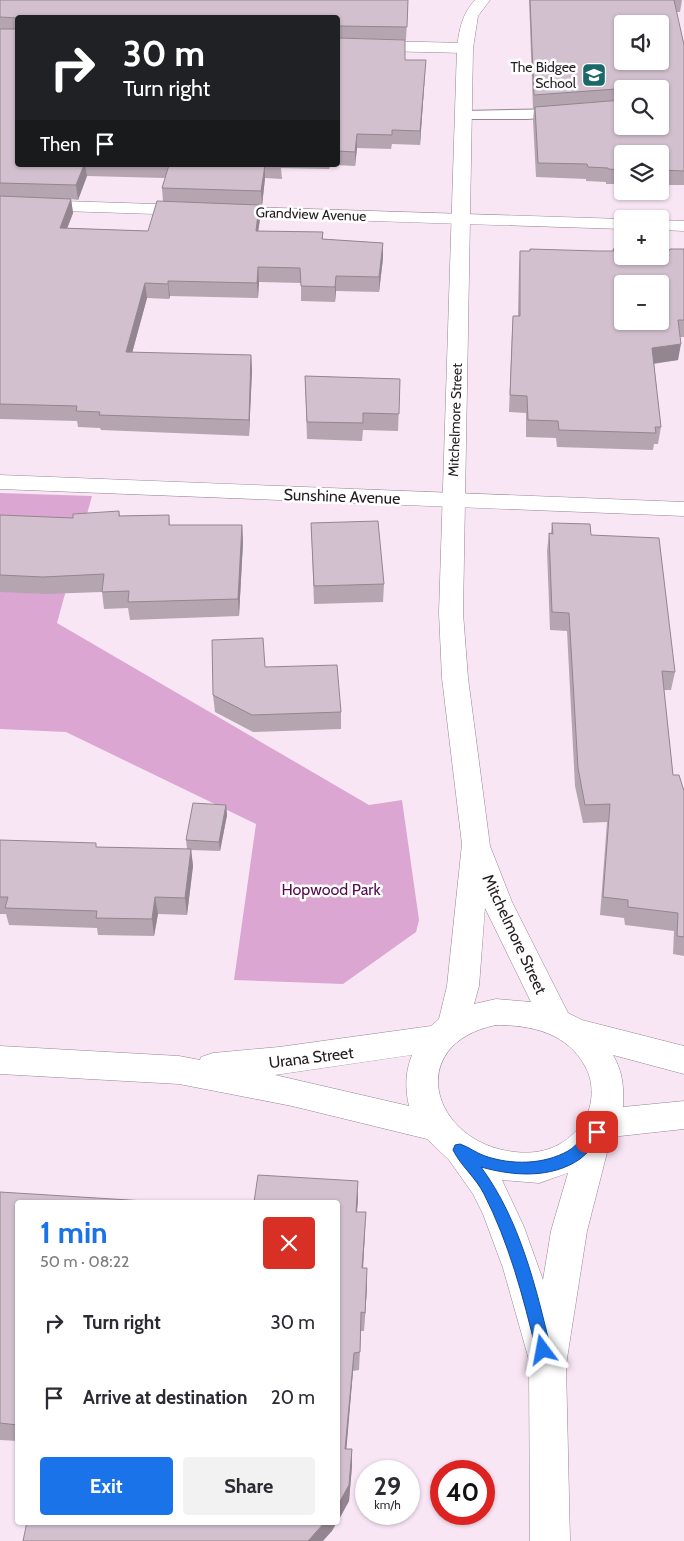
<!DOCTYPE html>
<html lang="en">
<head>
<meta charset="utf-8">
<style>
	:root { --surface:#fff; --page:#f2f2f3; --text:#2b2b33; --muted:#7c7c81; --accent:#1a73e8 }
	body { margin:0; font-family:Cabin,sans-serif; background:var(--page); color:var(--text); height:100vh; display:flex; flex-direction:column; font-size:19px; white-space:nowrap }
	* { box-sizing:border-box; margin:0 }
	p { font-size:16px; color:var(--muted) }
	.icon { flex:none; width:28px; height:28px; fill:none; stroke:currentColor; stroke-width:2; stroke-linecap:round; stroke-linejoin:round }
	.map { position:relative; flex:1; overflow:hidden }
	.drawer { position:absolute; left:15px; top:1200px; width:325px; height:325px; display:flex; flex-direction:column; background:var(--surface); border-radius:5px; box-shadow:0 1px 4px #0004 }
	.drawer>* { flex:none }
	.guide { position:absolute; left:15px; top:15px; width:325px; height:152px; border-radius:5px; box-shadow:0 1px 4px #0004; background:#202124; color:#fff; overflow:hidden }
	.controls { position:absolute; left:614px; top:15px; display:grid; gap:10px }
	.controls a { display:grid; place-items:center; width:55px; height:55px; border-radius:5px; background:var(--surface); box-shadow:0 1px 4px #0004; font-size:25px }
	.speed { position:absolute; left:355px; top:1460px; display:flex; gap:10px; font-size:25px; font-weight:700; text-align:center }
	.speed>* { display:grid; place-content:center; width:65px; height:65px; border-radius:50%; background:var(--surface); box-shadow:0 1px 4px #0004; line-height:1 }
	.speed small { font-size:12px; font-weight:400 }
	.speed .limit { border:8px solid #d22; background:#fff; color:#111 }
	.pin { position:absolute; display:grid; place-items:center; width:42px; height:42px; color:#fff; margin:-21px; border-radius:10px; box-shadow:0 2px 8px #0006 }
	.me { position:absolute; width:55px; margin:-28px; rotate:347deg; stroke-linejoin:round; filter:drop-shadow(0 0 4px #0008) }
	.turn { display:flex; align-items:center; gap:18px; height:105px; padding:0 25px; font-size:22px }
	.turn .icon { width:65px; height:65px; stroke-width:2.5 }
	.turn b { display:block; font-size:35px; line-height:42px }
	.then { display:flex; align-items:center; height:48px; padding:0 25px; background:#0003; gap:10px; font-size:19px }
	.round { display:grid; place-items:center; flex:none; width:52px; height:52px; border-radius:5px; background:var(--page) }
	.summary { display:flex; align-items:center; justify-content:space-between; height:85px; padding:0 25px }
	h1 { font-size:30px; font-weight:700; line-height:38px; color:var(--accent) }
	.action { display:flex; gap:10px; margin-top:auto; padding:10px 25px }
	.action a { flex:1; height:58px; border-radius:5px; background:var(--accent); color:#fff; font-size:20px; font-weight:700; line-height:58px; text-align:center }
	.action a+a { background:var(--page); color:var(--text) }
	ul { padding:0; list-style:none }
	li { display:flex; align-items:center; gap:15px; height:75px; padding:0 25px }
	li div { flex:1 }
	li b { display:block; font-size:19px }
	li em { font-style:normal }
	.map>svg:first-child { display:block }
	.green { fill:#dca6d2 }
	.lines { fill:none; stroke-linecap:round; stroke-linejoin:round }
	.service-casing { stroke:#968593; stroke-width:2 }
	.minor-casing { stroke:#968593; stroke-width:1 }
	.tertiary-casing { stroke:#968593; stroke-width:1 }
	.service { fill:#fff; fill-rule:evenodd }
	.minor { fill:#fff; fill-rule:evenodd }
	.tertiary { fill:#fff; fill-rule:evenodd }
	.wall { fill:#b5a5b1; fill-rule:evenodd }
	.shaded-wall { fill:#938690 }
	.building { fill:#d2c0ce; stroke:#938690; fill-rule:evenodd }
	.route { fill:#1a73e8; stroke:#114b97 }
	.labels { text-anchor:middle; stroke-width:5; stroke-linejoin:round; paint-order:stroke }
	.far-poi-label { font-size:14px; fill:#241d22; stroke:#fff; text-anchor:end }
	.far-street-label { font-size:14px; fill:#241d22; stroke:#fff }
	.street-label { font-size:16px; fill:#241d22; stroke:#fff }
	.park-label { font-size:16px; fill:#550b4e; stroke:#fff }
</style>
</head>
<body>
<div class="map">
<svg width="684" height="1541" viewBox="0 0 684 1541">
	<rect width="100%" height="100%" fill="#f9e6f5"/>
	<polygon class="green" points="0,493 92,496 57,623 369,805 402,800 419,920 416,932 343,984 234,980 256,824 66,732 0,729"/>
	<g class="lines">
		<defs>
			<polygon id="service" points="564,109 571,113 569,116 527,119 463,119 456,115 463,111"/>
			<g id="minor">
				<polygon points="338,40 465,43 470,45 473,48 470,51 465,53 338,50"/>
				<polygon points="0,199 622,219 622,229 0,209"/>
				<polygon points="660,220 684,221 684,231 660,230"/>
				<polygon points="0,475 684,502 684,516 0,489"/>
			</g>
			<path id="tertiary" d="M475,0H490L478,16L473,48L463,613L468,678L490,846L512,902L568,1013L582,1020L684,1046V1074L613,1055C623,1072 624,1088 623,1107L684,1101V1129L611,1137L587,1231L566,1365L570,1541H530L529,1360L503,1268L483,1214L473,1194L449,1160L427,1139L292,1106L179,1084L0,1074V1046L179,1056L200,1060L201,1057L213,1053L279,1047L431,1026L439,1019L447,986L462,844L442,678L439,613L457,48C459,30 462,14 475,0ZM485,908L531,1002L496,999L474,1004L479,986ZM496,1025C532,1025 568,1033 586,1068C595,1085 593,1110 581,1125C564,1147 542,1155 515,1152C431,1143 403,1044 496,1025ZM412,1055C405,1072 405,1089 409,1106L275,1075ZM568,1173L551,1231L543,1280L524,1227L502,1180L539,1183Z"/>
		</defs>
		<use href="#service" class="service-casing"/>
		<use href="#minor" class="minor-casing"/>
		<use href="#tertiary" class="tertiary-casing"/>
		<use href="#service" class="service"/>
		<use href="#minor" class="minor"/>
		<use href="#tertiary" class="tertiary"/>
	</g>
	<g class="wall">
		<path d="M0,0H408L406,40L338,38L405,60L425,73L420,145L392,144L391,149L357,148L355,166L335,165L330,167L329,169L281,168L282,179L265,178L262,206L259,205L260,219L258,231L323,232V239L383,243V258L379,292L336,291L335,302L301,301V283L259,282L258,298L170,296L169,299L147,298L132,353L251,355L252,371L249,436L101,430L100,428L78,427L77,421L0,419ZM338,18V165H18ZM87,176L165,178L162,188L163,202L148,231L67,228L73,213L71,199L78,200Z"/>
		<path d="M529,0H682L680,12H676L684,45V185H660V154H622V184H606V182L586,181V179L536,177L533,120L534,109H533ZM622,89L660,126H622Z"/>
		<polygon points="613,249 670,250 670,249 684,249 684,337 680,337 678,360 654,364 661,427 658,444 654,444 653,450 557,447 556,438 526,437 526,413 509,412 512,332 513,316 518,316 519,267 520,251 613,251"/>
		<polygon points="305,376 400,379 398,431 363,430 362,441 307,439"/>
		<polygon points="119,511 120,516 169,515 170,525 242,525 243,542 239,616 130,620 128,608 104,609 102,592 45,594 0,592 0,515 73,518"/>
		<polygon points="311,523 384,584 383,602 314,604"/>
		<polygon points="552,523 591,535 675,672 671,690 664,690 673,775 684,791 684,956 673,954 674,931 625,925 624,918 600,915 607,822 583,823 575,786 567,631 550,630 547,551 549,533 551,533"/>
		<polygon points="265,667 341,712 341,729 253,732 215,712 213,695"/>
		<polygon points="226,805 227,815 220,851 191,850 193,866 187,915 158,914 154,936 98,935 97,928 9,925 6,914 0,914 0,840 97,847 187,849 186,840"/>
		<polygon points="0,1192 18,1202 18,1441 0,1440"/>
		<polygon points="358,1200 357,1212 365,1231 363,1268 367,1287 364,1331 361,1331 359,1370 353,1371 346,1449 352,1449 352,1466 349,1501 338,1521 338,1202"/>
	</g>
	<g class="shaded-wall">
		<polygon points="426,60 425,73 420,145 420,131"/>
		<polygon points="357,134 357,148 355,166 355,152"/>
		<polygon points="84,165 85,165 87,176 78,200 76,185"/>
		<polygon points="265,165 265,178 262,206 261,191"/>
		<polygon points="71,199 73,213 62,242 60,228"/>
		<polygon points="259,205 260,219 256,246 256,231"/>
		<polygon points="383,243 383,258 379,292 379,277"/>
		<polygon points="258,267 259,282 258,298 257,283"/>
		<polygon points="336,276 336,291 335,302 335,287"/>
		<polygon points="168,281 170,296 169,299 168,284"/>
		<polygon points="145,283 147,298 128,368 126,352"/>
		<polygon points="681,344 678,360 649,364 652,348"/>
		<polygon points="251,355 252,371 249,436 249,420"/>
		<polygon points="242,525 243,542 239,616 238,599"/>
		<polygon points="226,805 227,815 220,851 219,842"/>
		<polygon points="191,849 193,866 187,915 185,898"/>
		<polygon points="155,897 158,914 154,936 152,919"/>
		<polygon points="358,1181 358,1200 355,1231 356,1212"/>
		<polygon points="366,1212 365,1231 362,1287 362,1268"/>
		<polygon points="367,1268 367,1287 364,1331 365,1313"/>
		<polygon points="354,1353 353,1371 345,1466 345,1449"/>
		<polygon points="352,1449 352,1466 349,1501 338,1521 338,1505"/>
		<polygon points="325,1522 337,1522 332,1531 323,1541 308,1541"/>
	</g>
	<g class="building">
		<polygon points="0,0 408,0 407,27 338,26 338,18 18,18 0,17"/>
		<path d="M530,0H674L684,45V171L660,170V154H622V170L608,169V168L588,167L587,164L538,163L535,107L622,100V99V126H660V89H622V93L616,89L534,95ZM622,24H660V61H622Z"/>
		<polygon points="0,29 18,29 18,165 84,165 76,185 0,183"/>
		<polygon points="338,38 405,40 405,60 426,60 420,131 392,130 392,135 357,134 355,152 338,151"/>
		<polygon points="169,165 265,165 261,191 162,188"/>
		<polygon points="0,196 71,199 60,228 148,231 157,201 259,205 256,231 323,232 322,239 383,243 379,277 336,276 335,287 301,286 300,268 258,267 257,283 168,281 168,284 145,283 126,352 251,355 249,420 99,415 100,412 76,411 77,406 0,404"/>
		<path d="M530,249L598,251H614L613,249H622V256H660V250H670V249H684V320H678L681,344L652,348L661,427H655L656,433L559,430L558,421L528,420L527,396L510,395L513,316H520V251H530ZM622,284H660V321H622Z"/>
		<polygon points="305,376 400,379 399,414 363,413 363,423 307,422"/>
		<polygon points="119,511 119,516 169,515 169,525 242,525 238,599 128,602 129,591 102,592 104,574 43,577 0,575 0,515 73,518 73,514"/>
		<polygon points="378,521 384,584 314,586 311,523"/>
		<polygon points="552,523 590,524 591,535 659,538 675,672 662,671 673,775 679,775 684,791 684,937 677,936 678,913 628,907 628,900 603,897 610,804 585,805 578,768 569,613 552,612 549,533 553,534"/>
		<polygon points="263,638 265,667 337,665 341,712 252,715 213,695 212,640"/>
		<polygon points="193,803 226,805 219,842 186,840"/>
		<polygon points="0,840 96,843 96,847 191,849 185,898 155,897 152,919 96,918 97,911 5,908 8,897 0,897"/>
		<polygon points="258,1175 358,1181 356,1212 366,1212 362,1268 367,1268 365,1313 361,1312 360,1352 354,1353 345,1449 352,1449 349,1485 338,1505 338,1202 254,1202"/>
		<polygon points="0,1192 161,1202 18,1202 18,1425 0,1423"/>
		<polygon points="27,1522 325,1522 308,1541 23,1541"/>
	</g>
	<path class="route" d="M597,1126L602,1128L604,1132L602,1137C595,1144 588,1153 580,1159C551,1179 513,1176 481,1167C520,1220 536,1287 551,1350L549,1355L543,1357L538,1355L536,1350C523,1296 509,1243 484,1194C476,1178 461,1166 453,1150L455,1145L460,1144C469,1147 476,1153 485,1156C511,1165 543,1165 568,1151C579,1145 585,1131 597,1126Z"/>
	<defs>
		<symbol id="school-square" viewBox="-11 -11 22 22"><rect x="-9" y="-9" width="18" height="18" rx="4" fill="#1a6868" stroke="#fff"/><path d="M0-5L7-2L0 1L-7-2ZM-4 1L0 2.5L4 1V4Q0 6-4 4Z" fill="#fff"/></symbol>
	</defs>
	<g fill-rule="evenodd">
		<use href="#school-square" x="580" y="61" width="28" height="28"/>
	</g>
	<g class="labels">
		<g class="far-poi-label">
			<text x="576" y="72">The Bidgee<tspan x="576" dy="16">School</tspan></text>
		</g>
		<g class="far-street-label">
			<text transform="translate(311 214) rotate(2)" y="5">Grandview Avenue</text>
			<text transform="translate(455 420) rotate(-88)" y="5">Mitchelmore Street</text>
		</g>
		<g class="street-label">
			<text transform="translate(342 496) rotate(2)" y="6">Sunshine Avenue</text>
			<text transform="translate(515 934) rotate(65)" y="6">Mitchelmore Street</text>
			<text transform="translate(311 1057) rotate(-7)" y="6">Urana Street</text>
		</g>
		<g class="park-label">
			<text x="331" y="895">Hopwood Park</text>
		</g>
	</g>
</svg>
<div class="controls">
<a><svg class="icon" aria-label="sound" viewBox="0 0 24 24"><path d="M4 9h4l5-4v14l-5-4H4zM17 9q2 3 0 6"/></svg></a>
<a><svg class="icon" aria-label="search" viewBox="0 0 24 24"><circle cx="10" cy="10" r="6"/><path d="M15 15l6 6"/></svg></a>
<a><svg class="icon" aria-label="layers" viewBox="0 0 24 24"><path d="M12 4l9 5-9 5-9-5zM3 14l9 5 9-5"/></svg></a>
<a>+</a>
<a>−</a>
</div>
<div class="speed"><div>29<small>km/h</small></div><div class="limit">40</div></div>
<div class="pin" style="left:597px;top:1132px;background:#d93025"><svg class="icon" aria-label="arrive" viewBox="0 0 24 24"><path d="M6 21V4h12l-3 4 3 4H6"/></svg></div>
<svg class="me" style="left:543px;top:1350px" viewBox="-20 -20 40 40"><path d="M0-17L14 15 0 8-14 15z" fill="#1a73e8" stroke="#fff" stroke-width="4"/></svg>
<div class="guide">
<div class="turn"><svg class="icon" aria-label="right" viewBox="0 0 24 24"><path d="M7 20v-9h11M14 6l5 5-5 5"/></svg><div><b>30 m</b>Turn right</div></div>
<div class="then">Then<svg class="icon" aria-label="arrive" viewBox="0 0 24 24"><path d="M6 21V4h12l-3 4 3 4H6"/></svg></div>
</div>
<section class="drawer">
<div class="summary"><div><h1>1 min</h1><p>50 m · 08:22</p></div><a class="round" style="background:#d93025;color:#fff"><svg class="icon" aria-label="close" viewBox="0 0 24 24"><path d="M6 6l12 12M18 6L6 18"/></svg></a></div>
<ul>
<li><svg class="icon" aria-label="right" viewBox="0 0 24 24"><path d="M7 20v-9h11M14 6l5 5-5 5"/></svg><div><b>Turn right</b></div><em>30 m</em></li>
<li><svg class="icon" aria-label="arrive" viewBox="0 0 24 24"><path d="M6 21V4h12l-3 4 3 4H6"/></svg><div><b>Arrive at destination</b></div><em>20 m</em></li>
</ul>
<div class="action"><a>Exit</a><a>Share</a></div>
</section>
</div>
</body>
</html>
